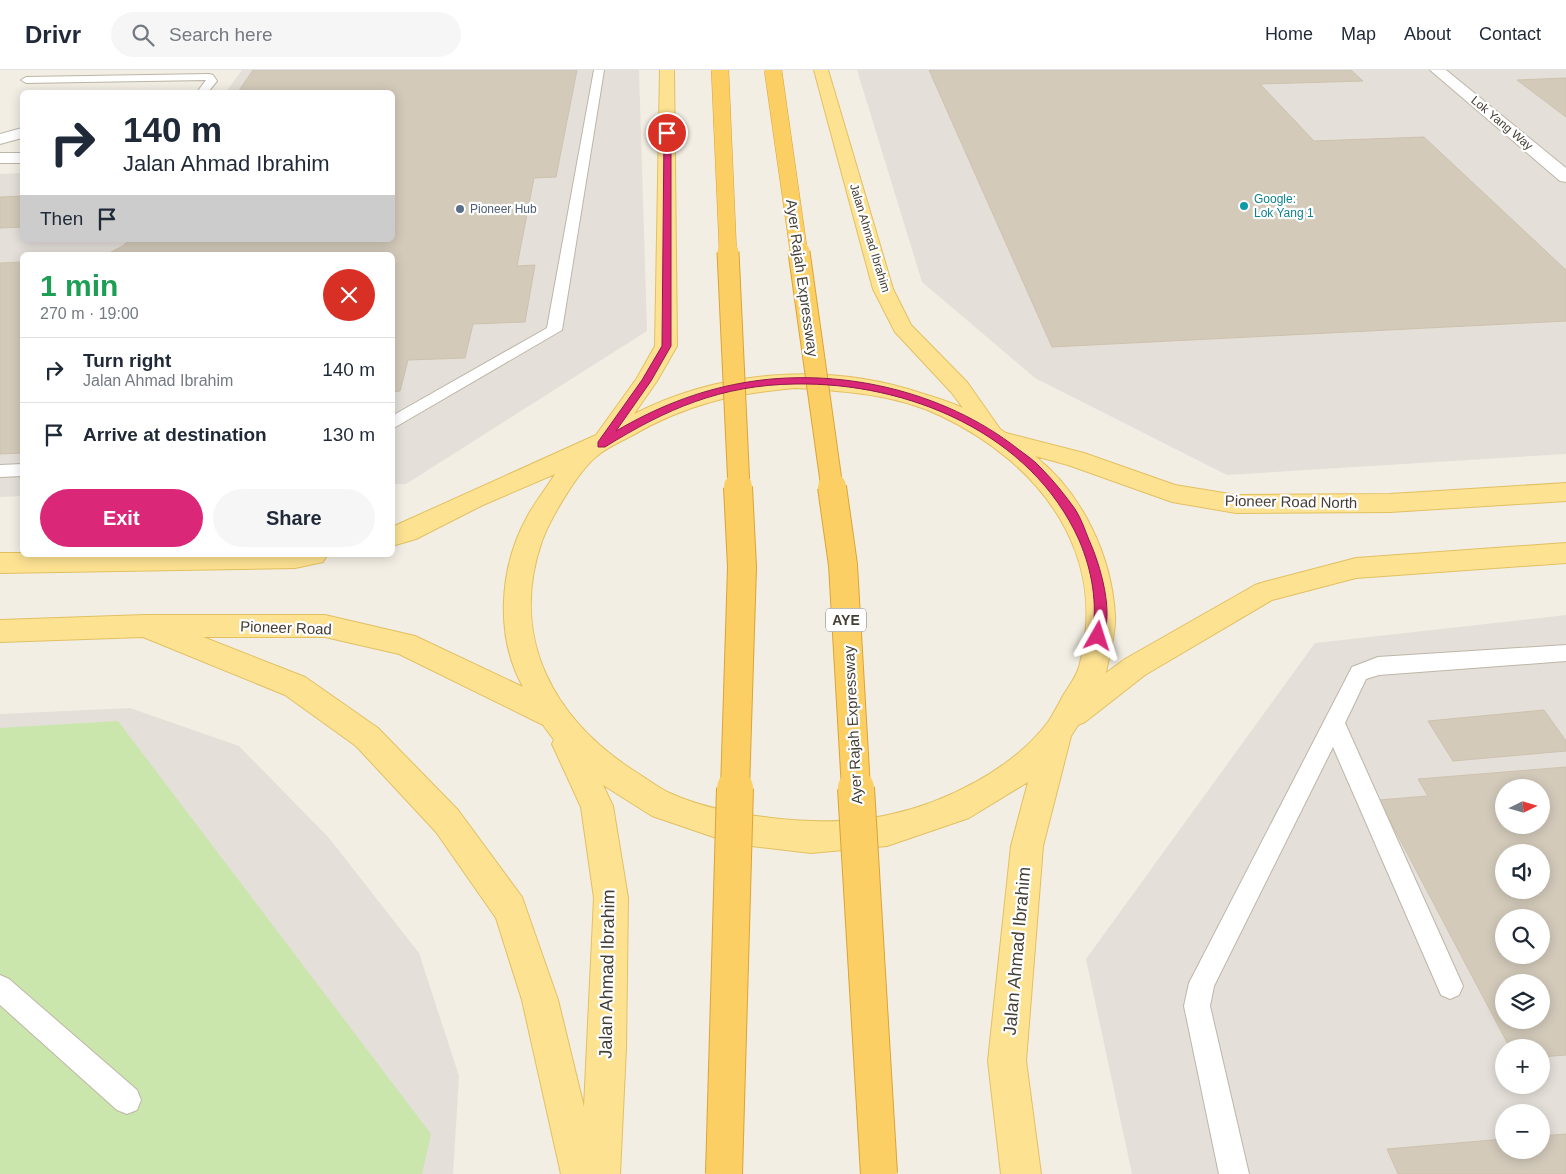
<!DOCTYPE html>
<html lang="en">
<head>
<meta charset="utf-8">
<style>
	:root { --surface:#fff; --page:#f6f6f7; --text:#1f2937; --muted:#747a83; --line:#e0e1e3; --accent:#db2777 }
	body { margin:0; font-family:Helvetica,sans-serif; background:var(--page); color:var(--text); height:100vh; display:flex; flex-direction:column; font-size:19px; white-space:nowrap }
	* { box-sizing:border-box; margin:0 }
	p { font-size:16px; color:var(--muted) }
	.icon { flex:none; width:28px; height:28px; fill:none; stroke:currentColor; stroke-width:2; stroke-linecap:round; stroke-linejoin:round }
	.map { position:relative; flex:1; overflow:hidden }
	.details { position:absolute; left:20px; top:182px; width:375px; height:305px; display:flex; flex-direction:column; background:var(--surface); border-radius:8px; box-shadow:0 2px 12px #0003 }
	.details>* { flex:none }
	.hud { position:absolute; left:20px; top:20px; width:375px; height:152px; border-radius:8px; box-shadow:0 2px 12px #0003; background:#fff; color:var(--text); overflow:hidden }
	.needle { width:32px; rotate:85deg }
	.buttons { position:absolute; left:1495px; top:709px; display:grid; gap:10px }
	.buttons a { display:grid; place-items:center; width:55px; height:55px; border-radius:50%; background:var(--surface); box-shadow:0 2px 12px #0003; font-size:25px }
	.pin { position:absolute; display:grid; place-items:center; width:42px; height:42px; color:#fff; margin:-21px; border:2px solid #fff; border-radius:50%; box-shadow:0 1px 5px #0007 }
	.me { position:absolute; width:55px; margin:-28px; rotate:6deg; stroke-linejoin:round; filter:drop-shadow(0 0 4px #0008) }
	.turn { display:flex; align-items:center; gap:18px; height:105px; padding:0 20px; font-size:22px }
	.turn .icon { width:65px; height:65px; stroke-width:2.5 }
	.turn b { display:block; font-size:35px; line-height:42px }
	.then { display:flex; align-items:center; height:48px; padding:0 20px; background:#0003; gap:10px; font-size:19px }
	.round { display:grid; place-items:center; flex:none; width:52px; height:52px; border-radius:26px; background:var(--page) }
	.overview { display:flex; align-items:center; justify-content:space-between; height:85px; padding:0 20px }
	h1 { font-size:30px; font-weight:600; line-height:38px; color:#1e9e55 }
	.cta { display:flex; gap:10px; margin-top:auto; padding:10px 20px }
	.cta a { flex:1; height:58px; border-radius:30px; background:var(--accent); color:#fff; font-size:20px; font-weight:600; line-height:58px; text-align:center }
	.cta a+a { background:var(--page); color:var(--text) }
	ul { padding:0; list-style:none }
	li { display:flex; align-items:center; gap:15px; height:65px; padding:0 20px; border-top:1px solid var(--line) }
	li div { flex:1 }
	li b { display:block; font-size:19px }
	li em { font-style:normal }
	header { display:flex; align-items:center; gap:30px; box-sizing:border-box; height:70px; padding:0 25px; background:var(--surface); border-bottom:1px solid var(--line) }
	header strong { font-size:24px }
	nav { display:flex; gap:28px; margin-inline-start:auto; font-size:18px }
	.search { width:350px; height:45px; background:var(--page); display:flex; align-items:center; gap:12px; box-sizing:border-box; padding:0 18px; border-radius:28px; color:var(--muted); font-size:19px }
	.map>svg:first-child { display:block }
	.industrial { fill:#e4dfd9; fill-rule:evenodd }
	.green { fill:#cae6ad }
	.building { fill:#d3caba; stroke:#cec2ad; fill-rule:evenodd }
	.lines { fill:none; stroke-linecap:round; stroke-linejoin:round }
	.lane-casing { stroke:#bdb6a7; stroke-width:2 }
	.street-casing { stroke:#bdb6a7; stroke-width:2 }
	.primary-casing { stroke:#e2c062; stroke-width:2 }
	.lane { fill:#fff; fill-rule:evenodd }
	.street { fill:#fff; fill-rule:evenodd }
	.primary { fill:#fde292; fill-rule:evenodd }
	.highway-bridge-far3-casing { stroke:#dba435; stroke-width:18; stroke-linecap:butt }
	.highway-bridge-far2-casing { stroke:#dba435; stroke-width:23; stroke-linecap:butt }
	.highway-bridge-far1-casing { stroke:#dba435; stroke-width:30; stroke-linecap:butt }
	.highway-bridge-casing { stroke:#dba435; stroke-width:38; stroke-linecap:butt }
	.highway-bridge-far3 { stroke:#fccf65; stroke-width:17 }
	.highway-bridge-far2 { stroke:#fccf65; stroke-width:21 }
	.highway-bridge-far1 { stroke:#fccf65; stroke-width:28 }
	.highway-bridge { stroke:#fccf65; stroke-width:36 }
	.route { fill:#db2777; stroke:#8e194d }
	.culture-dot { fill:#0f9aa8; stroke:#fff; stroke-width:2 }
	.service-dot { fill:#5c6f8a; stroke:#fff; stroke-width:2 }
	.labels { text-anchor:middle; stroke-width:4.5; stroke-linejoin:round; paint-order:stroke }
	.far-street-label { font-size:12px; fill:#443e34; stroke:#fff }
	.far-culture-label { font-size:12px; fill:#0d838f; stroke:#fff; text-anchor:start }
	.far-service-label { font-size:12px; fill:#4e5e75; stroke:#fff; text-anchor:start }
	.shield { fill:#fff; stroke:#7c7871; stroke-width:1 }
	.shield-label { font-size:14px; font-weight:bold; fill:#443e34 }
	.street-label { font-size:15px; fill:#443e34; stroke:#fff }
	.near-street-label { font-size:18px; fill:#443e34; stroke:#fff }
</style>
</head>
<body>
<header>
<strong>Drivr</strong>
<div class="search"><svg class="icon" aria-label="search" viewBox="0 0 24 24"><circle cx="10" cy="10" r="6"/><path d="M15 15l6 6"/></svg>Search here</div>
<nav><a>Home</a><a>Map</a><a>About</a><a>Contact</a></nav>
</header>
<div class="map">
<svg width="1566" height="1104" viewBox="0 0 1566 1104">
	<rect width="100%" height="100%" fill="#f2eee4"/>
	<g class="industrial">
		<polygon points="242,0 639,0 647,261 406,414 393,414 392,185 22,185 22,426 0,427 0,104 22,103 22,170 392,170 392,22 226,22"/>
		<polygon points="857,0 1566,0 1566,384 1227,405 1035,308 922,212"/>
		<path d="M1566,545V1104H1132L1086,889L1315,573ZM1504,718H1541V755H1504ZM1504,782H1541V820H1504ZM1504,848H1541V885H1504ZM1504,912H1541V950H1504ZM1504,978H1541V1015H1504ZM1504,1042H1541V1080H1504Z"/>
		<polygon points="130,638 239,676 329,768 419,883 459,1006 453,1104 0,1104 0,644"/>
	</g>
	<polygon class="green" points="118,651 431,1064 422,1104 0,1104 0,658"/>
	<g class="building">
		<polygon points="253,0 577,0 556,107 534,108 517,196 535,195 525,252 473,254 465,288 408,290 400,321 392,322 392,185 105,185 121,177 130,170 392,170 392,22 238,22"/>
		<polygon points="929,0 1351,0 1363,11 1260,14 1314,71 1424,67 1566,200 1566,251 1052,277"/>
		<polygon points="1566,8 1566,47 1517,10"/>
		<polygon points="22,126 22,157 0,158 0,127"/>
		<polygon points="22,192 22,383 0,384 0,193"/>
		<polygon points="1544,640 1566,671 1566,681 1453,691 1428,651"/>
		<path d="M1566,697V985L1541,987V978H1510L1379,730L1428,726L1418,709ZM1504,718H1541V755H1504ZM1504,782H1541V820H1504ZM1504,848H1541V885H1504ZM1504,912H1541V950H1504Z"/>
		<polygon points="1566,1064 1566,1104 1398,1104 1387,1079 1504,1069 1504,1080 1541,1080 1541,1066"/>
	</g>
	<g class="lines">
		<defs>
			<g id="lane">
				<polygon points="594,0 604,0 562,260 392,359 392,346 547,258"/>
				<polygon points="209,4 213,5 217,11 208,22 197,22 206,10 26,13 21,10 26,7"/>
				<polygon points="22,394 22,406 0,407 0,395"/>
				<polygon points="1566,575 1566,591 1379,605 1366,609 1345,653 1463,916 1459,925 1450,929 1441,925 1333,677 1214,916 1210,936 1249,1104 1219,1104 1184,936 1189,913 1352,597 1378,587"/>
				<polygon points="0,905 9,909 137,1020 141,1030 137,1040 127,1044 117,1040 0,935"/>
			</g>
			<g id="street">
				<polygon points="1430,0 1446,0 1566,98 1566,112 1560,111"/>
				<polygon points="22,58 22,68 0,74 0,64"/>
				<rect x="0" y="83" width="22" height="10"/>
			</g>
			<g id="primary">
				<path d="M660,0H674L677,276L657,311L634,344C721,299 831,292 924,324C937,328 950,332 963,338L951,322L895,262L873,219L814,0H828L893,219L911,255L967,312L1000,359L1006,363L1084,383L1175,415L1236,425L1390,424L1566,413V431L1390,442L1236,443L1172,432L1068,395L1035,386C1082,423 1112,486 1115,546C1116,564 1109,585 1106,603L1125,589L1255,515L1264,512L1356,488L1566,473V493L1356,508L1272,530L1145,605L1085,652L1078,655L1071,666L1043,776L1026,991L1041,1104H1001L988,991L1011,776L1028,712L969,748L887,776L811,783L734,774L652,746L603,715L613,736L628,828L626,978L620,1104H561L522,930L496,848L436,762L356,676L285,625L143,567L0,572V550L145,545H325L415,566L523,617C495,567 499,499 526,449C534,433 546,419 555,404L483,435L416,469L392,476V457L596,365L637,308L655,276ZM795,318C845,321 895,324 941,346C1040,393 1110,484 1079,597C1076,607 1069,616 1064,624C1059,633 1054,643 1048,652C1013,699 945,733 888,745C850,754 809,752 771,748C738,744 703,738 672,724C660,719 649,710 639,704C555,652 508,569 542,471C550,449 578,401 597,386C606,378 620,372 631,366C687,334 731,324 795,318ZM203,567H325L399,584L543,655L554,670L552,674L581,737L594,828L584,1037L558,930L522,827L458,740L378,658L305,607Z"/>
				<polygon points="0,483 22,483 22,485 327,485 323,492 295,498 0,503"/>
			</g>
		</defs>
		<use href="#lane" class="lane-casing"/>
		<use href="#street" class="street-casing"/>
		<use href="#primary" class="primary-casing"/>
		<use href="#lane" class="lane"/>
		<use href="#street" class="street"/>
		<use href="#primary" class="primary"/>
		<defs>
			<g id="highway-bridge-far3">
				<polyline points="720,0 728,183"/>
				<polyline points="773,0 799,183"/>
			</g>
			<g id="highway-bridge-far2">
				<polyline points="728,182 739,418"/>
				<polyline points="799,182 832,418"/>
			</g>
			<g id="highway-bridge-far1">
				<polyline points="832,417 843,495 856,719"/>
				<polyline points="735,719 742,497 738,417"/>
			</g>
			<g id="highway-bridge">
				<polyline points="856,718 879,1104"/>
				<polyline points="724,1104 735,718"/>
			</g>
		</defs>
		<use href="#highway-bridge-far3" class="highway-bridge-far3-casing"/>
		<use href="#highway-bridge-far2" class="highway-bridge-far2-casing"/>
		<use href="#highway-bridge-far1" class="highway-bridge-far1-casing"/>
		<use href="#highway-bridge" class="highway-bridge-casing"/>
		<use href="#highway-bridge-far3" class="highway-bridge-far3"/>
		<use href="#highway-bridge-far2" class="highway-bridge-far2"/>
		<use href="#highway-bridge-far1" class="highway-bridge-far1"/>
		<use href="#highway-bridge" class="highway-bridge"/>
	</g>
	<path class="route" d="M667,61L671,63V276L651,311L616,361C655,338 697,321 742,313C836,296 943,320 1018,379C1026,385 1035,391 1041,398C1053,410 1065,425 1075,439C1081,448 1085,460 1089,470C1100,494 1115,544 1102,569L1098,570L1092,566C1098,534 1092,500 1079,470C1031,363 908,312 795,314C721,315 666,339 605,377H598V372L642,310L662,276L664,63Z"/>
	<circle class="culture-dot" cx="1244" cy="136" r="5"/>
	<circle class="service-dot" cx="460" cy="139" r="5"/>
	<g class="labels">
		<g class="far-street-label">
			<text transform="translate(1502 53) rotate(40)" y="4">Lok Yang Way</text>
			<text transform="translate(870 168) rotate(73)" y="4">Jalan Ahmad Ibrahim</text>
		</g>
		<g class="far-culture-label">
			<text x="1254" y="133">Google:<tspan x="1254" dy="14">Lok Yang 1</tspan></text>
		</g>
		<g class="far-service-label">
			<text x="470" y="143">Pioneer Hub</text>
		</g>
		<rect class="shield" x="826" y="538.5" width="40" height="23" rx="4"/>
		<g class="shield-label">
			<text x="846" y="555">AYE</text>
		</g>
		<g class="street-label">
			<text transform="translate(802 208) rotate(82)" y="5">Ayer Rajah Expressway</text>
			<text transform="translate(1291 432) rotate(1)" y="5">Pioneer Road North</text>
			<text transform="translate(286 558) rotate(2)" y="5">Pioneer Road</text>
			<text transform="translate(853 655) rotate(-93)" y="5">Ayer Rajah Expressway</text>
		</g>
		<g class="near-street-label">
			<text transform="translate(1017 881) rotate(-85)" y="6">Jalan Ahmad Ibrahim</text>
			<text transform="translate(607 904) rotate(-89)" y="6">Jalan Ahmad Ibrahim</text>
		</g>
	</g>
</svg>
<div class="buttons">
<a><svg class="needle" viewBox="-14 -14 28 28"><path d="M0-13l5 13h-10z" fill="#e53935"/><path d="M0 13l5-13h-10z" fill="#747a83"/></svg></a>
<a><svg class="icon" aria-label="sound" viewBox="0 0 24 24"><path d="M4 9h4l5-4v14l-5-4H4zM17 9q2 3 0 6"/></svg></a>
<a><svg class="icon" aria-label="search" viewBox="0 0 24 24"><circle cx="10" cy="10" r="6"/><path d="M15 15l6 6"/></svg></a>
<a><svg class="icon" aria-label="layers" viewBox="0 0 24 24"><path d="M12 4l9 5-9 5-9-5zM3 14l9 5 9-5"/></svg></a>
<a>+</a>
<a>−</a>
</div>
<div class="pin" style="left:667px;top:63px;background:#d93025"><svg class="icon" aria-label="arrive" viewBox="0 0 24 24"><path d="M6 21V4h12l-3 4 3 4H6"/></svg></div>
<svg class="me" style="left:1098px;top:566px" viewBox="-20 -20 40 40"><path d="M0-17L14 15 0 8-14 15z" fill="#db2777" stroke="#fff" stroke-width="4"/></svg>
<div class="hud">
<div class="turn"><svg class="icon" aria-label="right" viewBox="0 0 24 24"><path d="M7 20v-9h11M14 6l5 5-5 5"/></svg><div><b>140 m</b>Jalan Ahmad Ibrahim</div></div>
<div class="then">Then<svg class="icon" aria-label="arrive" viewBox="0 0 24 24"><path d="M6 21V4h12l-3 4 3 4H6"/></svg></div>
</div>
<section class="details">
<div class="overview"><div><h1>1 min</h1><p>270 m · 19:00</p></div><a class="round" style="background:#d93025;color:#fff"><svg class="icon" aria-label="close" viewBox="0 0 24 24"><path d="M6 6l12 12M18 6L6 18"/></svg></a></div>
<ul>
<li><svg class="icon" aria-label="right" viewBox="0 0 24 24"><path d="M7 20v-9h11M14 6l5 5-5 5"/></svg><div><b>Turn right</b><p>Jalan Ahmad Ibrahim</p></div><em>140 m</em></li>
<li><svg class="icon" aria-label="arrive" viewBox="0 0 24 24"><path d="M6 21V4h12l-3 4 3 4H6"/></svg><div><b>Arrive at destination</b></div><em>130 m</em></li>
</ul>
<div class="cta"><a>Exit</a><a>Share</a></div>
</section>
</div>
</body>
</html>
